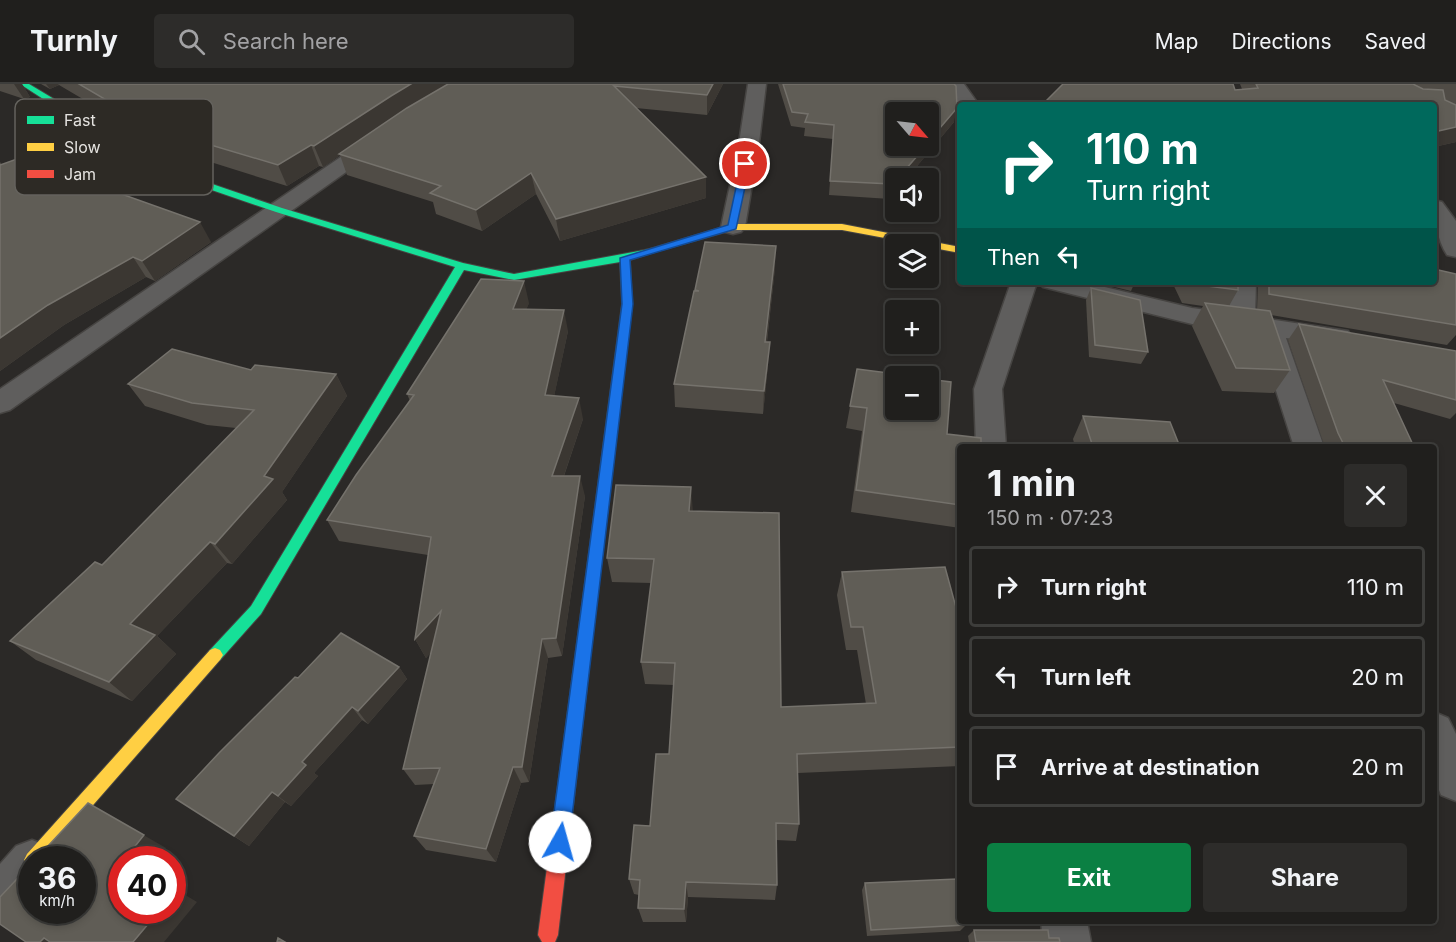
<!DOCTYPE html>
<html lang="en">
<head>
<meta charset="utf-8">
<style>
	:root { --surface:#201f1d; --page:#2d2c2a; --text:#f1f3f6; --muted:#a2a2a4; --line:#3d3d3b; --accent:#0b8043 }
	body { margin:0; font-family:Inter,sans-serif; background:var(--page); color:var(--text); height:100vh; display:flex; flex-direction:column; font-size:22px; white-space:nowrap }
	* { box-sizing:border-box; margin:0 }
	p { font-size:20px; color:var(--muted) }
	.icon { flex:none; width:33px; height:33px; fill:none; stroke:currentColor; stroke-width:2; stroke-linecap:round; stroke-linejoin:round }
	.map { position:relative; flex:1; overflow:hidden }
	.drawer { position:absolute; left:957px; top:360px; width:480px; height:480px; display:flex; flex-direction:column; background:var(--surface); border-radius:6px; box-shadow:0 3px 9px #0003,0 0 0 2px var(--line) }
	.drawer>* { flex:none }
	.top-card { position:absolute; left:957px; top:18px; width:480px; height:183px; border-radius:6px; box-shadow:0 3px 9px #0003,0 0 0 2px var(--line); background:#00695c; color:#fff; overflow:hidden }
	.needle { width:39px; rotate:118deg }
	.tools { position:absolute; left:885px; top:18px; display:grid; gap:12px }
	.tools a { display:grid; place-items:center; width:54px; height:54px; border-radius:6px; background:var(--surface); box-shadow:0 3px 9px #0003,0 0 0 2px var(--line); font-size:30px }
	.speed { position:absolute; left:18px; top:762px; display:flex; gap:12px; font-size:30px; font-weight:700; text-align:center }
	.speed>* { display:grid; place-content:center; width:78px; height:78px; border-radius:50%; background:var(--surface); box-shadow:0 3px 9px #0003,0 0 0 2px var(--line); line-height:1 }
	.speed small { font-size:15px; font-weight:400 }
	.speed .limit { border:9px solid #d22; background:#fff; color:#111 }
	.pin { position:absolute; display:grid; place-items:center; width:51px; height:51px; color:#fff; margin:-26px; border:3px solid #fff; border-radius:50%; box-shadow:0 2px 6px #0007 }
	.me { position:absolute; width:66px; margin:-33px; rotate:7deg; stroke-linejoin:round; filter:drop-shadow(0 0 4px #0008) }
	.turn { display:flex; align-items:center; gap:21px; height:126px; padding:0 30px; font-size:27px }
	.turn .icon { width:78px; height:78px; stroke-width:2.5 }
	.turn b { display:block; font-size:42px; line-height:51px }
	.then { display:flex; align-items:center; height:57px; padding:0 30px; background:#0003; gap:12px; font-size:22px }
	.round { display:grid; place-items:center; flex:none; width:63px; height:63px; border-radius:6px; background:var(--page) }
	.summary { display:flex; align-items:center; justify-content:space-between; height:102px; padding:0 30px }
	h1 { font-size:36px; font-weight:700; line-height:45px }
	.action { display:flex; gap:12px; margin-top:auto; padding:12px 30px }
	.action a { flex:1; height:69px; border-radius:6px; background:var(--accent); color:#fff; font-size:24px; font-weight:700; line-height:69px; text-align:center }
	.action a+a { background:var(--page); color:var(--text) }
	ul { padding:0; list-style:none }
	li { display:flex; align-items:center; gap:18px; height:81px; margin:0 12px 9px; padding:0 18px; border:3px solid var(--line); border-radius:6px }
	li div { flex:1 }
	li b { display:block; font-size:22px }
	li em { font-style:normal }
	header { display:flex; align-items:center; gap:36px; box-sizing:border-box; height:84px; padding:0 30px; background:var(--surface); border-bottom:2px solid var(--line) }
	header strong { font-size:28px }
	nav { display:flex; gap:33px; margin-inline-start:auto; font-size:21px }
	.search { width:420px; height:54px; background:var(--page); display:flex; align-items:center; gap:15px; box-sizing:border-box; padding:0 21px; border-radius:6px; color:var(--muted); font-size:22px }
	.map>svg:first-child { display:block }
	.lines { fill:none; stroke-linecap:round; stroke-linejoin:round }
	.street-casing { stroke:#464442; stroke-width:3 }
	.fast-casing { stroke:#464442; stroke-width:2 }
	.slow-casing { stroke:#464442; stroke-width:2 }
	.jam-casing { stroke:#464442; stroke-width:2 }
	.street { fill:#5f5e5d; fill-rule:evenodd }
	.fast { fill:#16e098; fill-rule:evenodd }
	.slow { fill:#ffcf43; fill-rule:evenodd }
	.jam { fill:#f24e42; fill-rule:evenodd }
	.wall { fill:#504c46 }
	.shaded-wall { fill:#3b3732 }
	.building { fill:#605d56; stroke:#75726c; stroke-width:1.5 }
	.route { fill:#1a73e8; stroke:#114b97; stroke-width:1.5 }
	.key { fill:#2d2a25; stroke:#64625d; stroke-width:1.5 }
	.key-label { font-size:16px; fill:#e5e3e0 }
</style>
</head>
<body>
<header>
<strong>Turnly</strong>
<div class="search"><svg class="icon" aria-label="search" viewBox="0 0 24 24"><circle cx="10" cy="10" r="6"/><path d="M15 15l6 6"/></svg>Search here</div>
<nav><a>Map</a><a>Directions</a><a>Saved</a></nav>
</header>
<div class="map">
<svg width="1456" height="858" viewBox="0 0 1456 858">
	<rect width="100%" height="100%" fill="#2b2927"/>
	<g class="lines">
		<defs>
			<g id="street">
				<polygon points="748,0 766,0 759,59 745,143 741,148 733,150 725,148 721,143 739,59"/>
				<polygon points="945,0 964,0 979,21 960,22"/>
				<polygon points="380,49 387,51 390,55 387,59 10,326 0,329 0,305 373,51"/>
				<path d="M1434,116L1442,118L1456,137V173L1447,171C1437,156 1434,134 1434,116Z"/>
				<polygon points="1011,198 1037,198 1002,305 1006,363 976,363 974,305"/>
				<polygon points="1039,198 1084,198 1192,224 1229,229 1230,198 1256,198 1255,233 1348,247 1352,253 1348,259 1338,262 1286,254 1324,363 1294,363 1258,250 1192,240 1043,203"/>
				<polygon points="1434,628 1448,634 1456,650 1456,717 1441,711 1434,694"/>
				<polygon points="32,756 48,762 53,776 32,776 32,812 16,829 0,836 0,780 16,762"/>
				<polygon points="1041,837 1087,837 1091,858 1043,858"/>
			</g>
			<polygon id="fast" points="20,0 29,0 74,27 107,59 148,78 282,124 463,179 514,190 655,164 655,168 630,176 632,220 585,608 579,610 573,608 571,603 622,220 620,178 514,196 464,186 261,530 220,576 215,578 210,576 207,571 210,566 251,522 455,183 276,128 142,82 101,63 68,31"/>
			<g id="slow">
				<polygon points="733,140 842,140 960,163 960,169 928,163 928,160 917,160 842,146 733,146 651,169 646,166"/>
				<polygon points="215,564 220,566 223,571 220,576 45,776 32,776 32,784 27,782 24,776 27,770 210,566"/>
			</g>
			<polygon id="jam" points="579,596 585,598 587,603 558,851 555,858 542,858 538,851 571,603 573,598"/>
		</defs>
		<use href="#street" class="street-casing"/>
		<use href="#fast" class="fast-casing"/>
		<use href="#slow" class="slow-casing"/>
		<use href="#jam" class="jam-casing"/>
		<use href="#street" class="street"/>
		<use href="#fast" class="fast"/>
		<use href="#slow" class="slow"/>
		<use href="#jam" class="jam"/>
	</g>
	<g class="wall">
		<polygon points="0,0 22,0 30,13 24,15 0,7"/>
		<polygon points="41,0 723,0 707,31 636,24 706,93 706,114 560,157 536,110 482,147 436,130 433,118 347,91 340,71 323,83 319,82 287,102 166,64 59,1 50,5"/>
		<polygon points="778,0 954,0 954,38 907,94 896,94 890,115 829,111 833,55 804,52 805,44 791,42"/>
		<polygon points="1240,0 1456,0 1456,58 1434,63 1434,21 1235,6 1242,5"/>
		<polygon points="0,78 2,81 54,93 211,158 155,197 146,193 64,241 0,287"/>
		<polygon points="775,184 767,258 768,281 763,330 675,323 674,300 695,206"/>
		<polygon points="1456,190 1456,251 1447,261 1271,231 1290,286 1274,309 1222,307 1192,242 1203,222 1182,219 1172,198 1238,198 1238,206 1229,222 1257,226 1258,198 1434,198"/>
		<polygon points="1094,198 1135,198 1131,207"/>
		<polygon points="1091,204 1148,268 1141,280 1089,273 1086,216"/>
		<polygon points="529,219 526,225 568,247 554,312 583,335 564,392 585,412 562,572 548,574 529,698 521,699 496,778 426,766 414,752 434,700 415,701 403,685 431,568 426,574 415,555 428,471 339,457 327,436 410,317 407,310"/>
		<polygon points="1299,240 1456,267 1456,329 1450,335 1394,319 1414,363 1325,363 1288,256"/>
		<polygon points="857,285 947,350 960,363 960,444 851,428 862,347 846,344"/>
		<polygon points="251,286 336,290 347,312 282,408 287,416 232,480 227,479 157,552 176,570 132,617 36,576 10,557 102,481 236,344 207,341 145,322 128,300"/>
		<polygon points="1083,332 1180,363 1075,363 1073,355"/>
		<polygon points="693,427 781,623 866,620 857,566 846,566 837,511 842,488 960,538 960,682 798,689 799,740 796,757 776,756 777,801 775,816 688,813 686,838 643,838 638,824 639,811 634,810 629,795 650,742 669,670 674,601 645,600 641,578 651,499 612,498 607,474"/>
		<polygon points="399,583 407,595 368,640 362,636 314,689 318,692 291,722 285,718 249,762 176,715 298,594"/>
		<polygon points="865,799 966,841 960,847 867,852 862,806"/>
		<polygon points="974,846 1049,854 1060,858 969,858 968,852"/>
	</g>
	<g class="shaded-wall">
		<polygon points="14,0 22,0 30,13 24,15"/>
		<polygon points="46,0 58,0 59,1 50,5"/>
		<polygon points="411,0 451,0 339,70 340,71 323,83 314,62 391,12"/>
		<polygon points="713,0 723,0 707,31 707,11"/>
		<polygon points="957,24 954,38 907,94 898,94 926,62 928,62 928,58"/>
		<polygon points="1456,43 1456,58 1434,63 1434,48"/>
		<polygon points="311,61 319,82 287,102 278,81"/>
		<polygon points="531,89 536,110 482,147 476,126"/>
		<polygon points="706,93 706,114 560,157 556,135"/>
		<polygon points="896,97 896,108 890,115 892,100"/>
		<polygon points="200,138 211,158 155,197 142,177"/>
		<polygon points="776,162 775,184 764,281 765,258"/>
		<polygon points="133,173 146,193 64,241 0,287 0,254 48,221"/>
		<polygon points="524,197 529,219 518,247 513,225"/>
		<polygon points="564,226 568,247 550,332 545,311"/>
		<polygon points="770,258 768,281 763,330 764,307"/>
		<polygon points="336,290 347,312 282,408 287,416 232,480 215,460"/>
		<polygon points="579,314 583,335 557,412 552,392"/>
		<polygon points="580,392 585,412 562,572 556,554"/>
		<polygon points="691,403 693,428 689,427"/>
		<polygon points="210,458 227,479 157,552 176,570 132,617 109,598 130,540"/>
		<polygon points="441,527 451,546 426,574 415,555"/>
		<polygon points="542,555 548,574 529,698 522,683"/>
		<polygon points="399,583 407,595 368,640 358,627"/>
		<polygon points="352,623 362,636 314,689 318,692 291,722 278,712 302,678"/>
		<polygon points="513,683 521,699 496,778 486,765"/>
		<polygon points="272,708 285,718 249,762 234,752"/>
		<polygon points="88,719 166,764 156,776 126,776"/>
		<polygon points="686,798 688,813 686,838 684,825"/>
		<polygon points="172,803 197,818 164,858 133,858 160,826 172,826"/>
		<polygon points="44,854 56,858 40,858"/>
	</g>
	<g class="building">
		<polygon points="79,0 411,0 391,12 314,62 311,61 278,81 154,44"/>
		<polygon points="448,0 713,0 707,11 614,2 706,93 556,135 531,89 476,126 430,109 441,102 339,70 407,24"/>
		<polygon points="783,0 954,0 956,2 957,24 928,58 928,28 896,28 896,62 926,62 898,94 896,94 896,97 892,100 830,97 834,41 805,38 808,30 792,28"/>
		<polygon points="1063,0 1233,0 1235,6 1258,4 1256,0 1413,0 1423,5 1443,6 1445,16 1456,21 1456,43 1434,48 1434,21 1042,21"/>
		<polygon points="28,71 54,93 80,103 88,98 200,138 142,177 133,173 48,221 0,254 0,81"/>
		<polygon points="705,158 776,162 765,258 770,258 764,307 674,300 694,207 699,207 695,206"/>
		<polygon points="1434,185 1456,190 1456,241 1269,210 1269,198 1434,198"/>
		<polygon points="481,195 524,197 513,225 564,226 545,311 579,314 552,392 580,392 556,554 542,555 522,683 513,683 486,765 414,752 440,684 403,685 441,527 415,555 431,453 327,436 356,391 414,311 407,310"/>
		<polygon points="1191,198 1238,198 1238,206 1192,200"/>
		<polygon points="1091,204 1140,216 1148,268 1095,261"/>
		<polygon points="1205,219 1270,227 1290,286 1236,284"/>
		<polygon points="1299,240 1456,267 1456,316 1383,296 1414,363 1345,363 1338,349"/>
		<polygon points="172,265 251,286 255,281 336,290 264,392 273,395 215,460 210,458 130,540 155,551 109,598 10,557 95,478 102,481 254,326 192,319 128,300"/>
		<polygon points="857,285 912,292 896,292 896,326 928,326 928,295 951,298 947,350 981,354 981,363 960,363 960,421 856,406 867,324 850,322"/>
		<polygon points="1083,332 1170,338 1180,363 1093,363"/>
		<polygon points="616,401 691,403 689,427 779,429 781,623 876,619 863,543 851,543 842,488 945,483 960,538 960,663 797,670 799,740 776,739 777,801 686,798 684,825 638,824 640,796 629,795 634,741 650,742 656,670 669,670 675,579 641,578 654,475 607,474"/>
		<polygon points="341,549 399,583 358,627 352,623 302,678 306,681 278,712 272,708 234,752 176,715 219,669 295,593 298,594"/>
		<polygon points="88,719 144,751 125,775 126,776 122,776 122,826 160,826 133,858 50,858 44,854 40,858 26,858 0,840 0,813 32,779 32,826 82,826 82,776 35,776"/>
		<polygon points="957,795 960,810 960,837 966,837 966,841 871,846 865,799"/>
		<polygon points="974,846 1048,846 1049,854 1059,854 1060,858 976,858"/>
		<polygon points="278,854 285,858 277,858"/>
	</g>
	<polygon class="route" points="745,77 750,80 736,145 630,176 633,220 569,758 566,764 560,767 553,764 550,758 622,220 620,174 728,141 741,80"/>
	<rect x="15" y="15" width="198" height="96" rx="9" class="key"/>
	<rect x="27" y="32" width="27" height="8" fill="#16e098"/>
	<rect x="27" y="59" width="27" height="8" fill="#ffcf43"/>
	<rect x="27" y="86" width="27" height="8" fill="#f24e42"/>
	<g class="key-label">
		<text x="64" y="42">Fast</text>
		<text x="64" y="69">Slow</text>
		<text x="64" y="96">Jam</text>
	</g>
</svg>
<div class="tools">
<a><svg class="needle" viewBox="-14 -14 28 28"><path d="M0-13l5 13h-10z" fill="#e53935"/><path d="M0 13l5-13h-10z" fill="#a2a2a4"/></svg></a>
<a><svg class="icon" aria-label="sound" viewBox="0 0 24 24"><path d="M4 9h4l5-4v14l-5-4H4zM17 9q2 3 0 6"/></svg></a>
<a><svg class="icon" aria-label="layers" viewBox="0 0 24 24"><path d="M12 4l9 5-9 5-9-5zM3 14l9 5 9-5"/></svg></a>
<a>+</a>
<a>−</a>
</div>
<div class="speed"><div>36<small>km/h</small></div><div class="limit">40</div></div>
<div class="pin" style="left:745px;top:80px;background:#d93025"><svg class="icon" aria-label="arrive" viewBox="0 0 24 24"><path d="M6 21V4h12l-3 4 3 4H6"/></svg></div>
<svg class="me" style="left:560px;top:758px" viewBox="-20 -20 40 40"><circle r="19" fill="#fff"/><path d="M0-13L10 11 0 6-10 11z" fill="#1a73e8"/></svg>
<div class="top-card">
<div class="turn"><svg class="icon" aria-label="right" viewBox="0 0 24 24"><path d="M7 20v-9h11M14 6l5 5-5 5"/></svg><div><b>110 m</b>Turn right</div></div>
<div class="then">Then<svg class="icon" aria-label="left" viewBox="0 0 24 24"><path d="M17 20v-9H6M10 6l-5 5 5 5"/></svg></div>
</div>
<section class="drawer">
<div class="summary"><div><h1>1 min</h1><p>150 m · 07:23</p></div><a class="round"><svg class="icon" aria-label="close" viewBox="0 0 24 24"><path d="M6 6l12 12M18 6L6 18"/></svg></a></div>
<ul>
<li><svg class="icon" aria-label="right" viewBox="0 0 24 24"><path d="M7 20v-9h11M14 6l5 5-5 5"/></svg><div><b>Turn right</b></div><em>110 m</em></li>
<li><svg class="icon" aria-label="left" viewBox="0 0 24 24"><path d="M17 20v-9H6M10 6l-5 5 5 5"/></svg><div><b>Turn left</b></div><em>20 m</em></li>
<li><svg class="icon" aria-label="arrive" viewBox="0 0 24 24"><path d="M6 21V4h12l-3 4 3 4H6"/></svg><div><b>Arrive at destination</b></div><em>20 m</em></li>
</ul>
<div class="action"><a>Exit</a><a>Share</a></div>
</section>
</div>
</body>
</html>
